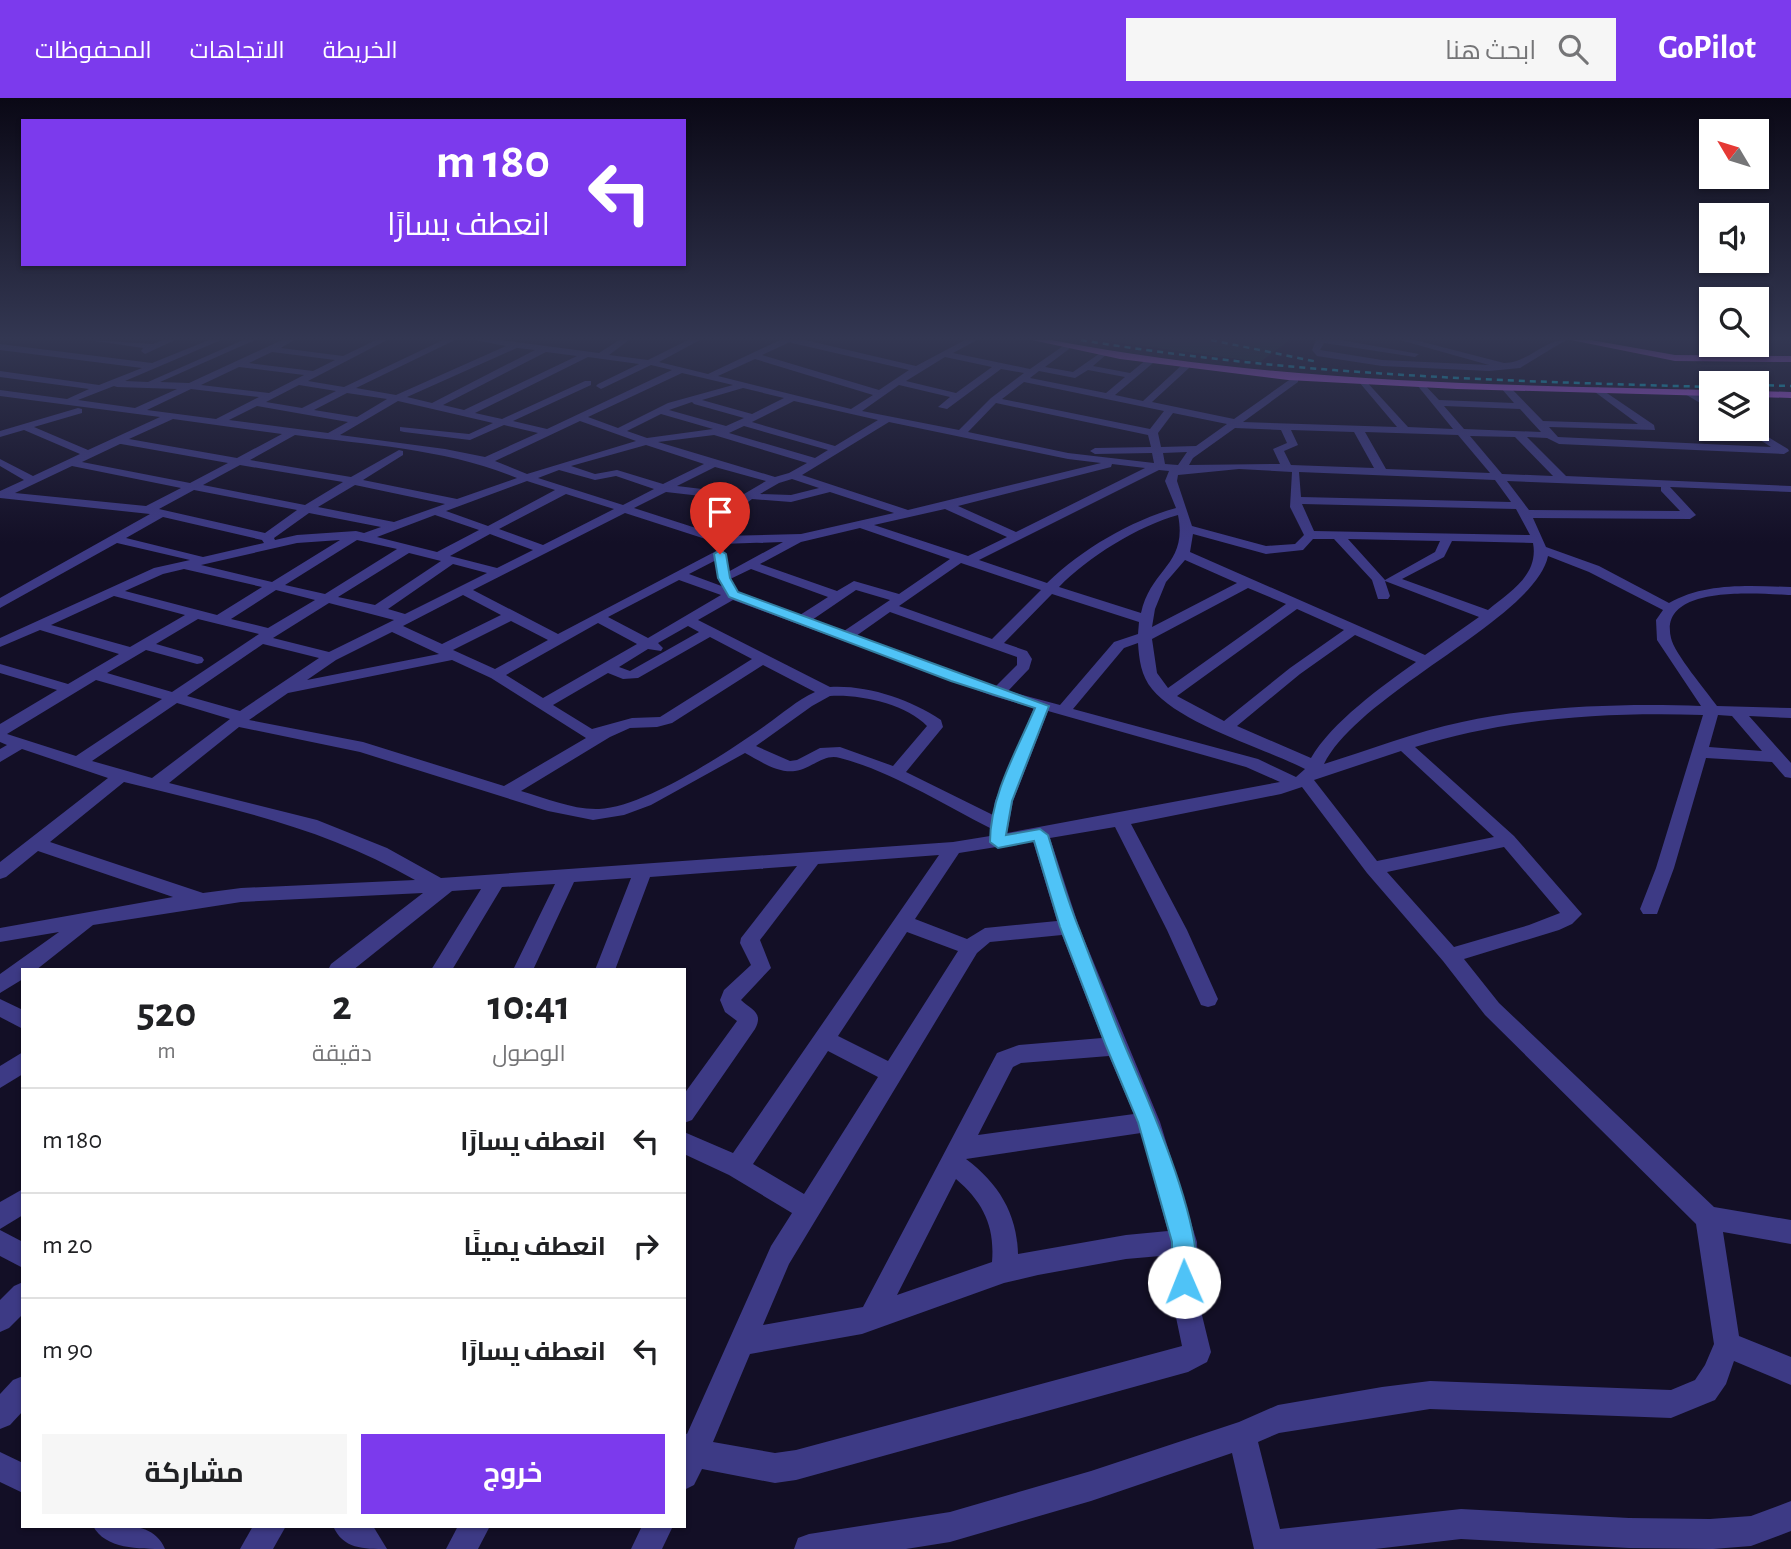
<!DOCTYPE html>
<html lang="ar">
<head>
<meta charset="utf-8">
<style>
	:root { --surface:#fff; --page:#f6f6f6; --text:#202124; --muted:#757577; --line:#e0e0e0; --accent:#7c3aed }
	body { margin:0; font-family:"Alegreya Sans",Cairo,sans-serif; background:var(--page); color:var(--text); direction:rtl; height:100vh; display:flex; flex-direction:column; font-size:26px; white-space:nowrap }
	* { box-sizing:border-box; margin:0 }
	p { font-size:23px; color:var(--muted) }
	.icon { flex:none; width:38px; height:38px; fill:none; stroke:currentColor; stroke-width:2; stroke-linecap:round; stroke-linejoin:round }
	.map { position:relative; flex:1; overflow:hidden; direction:ltr }
	.drawer { position:absolute; left:21px; top:870px; width:665px; height:560px; display:flex; flex-direction:column; background:var(--surface); border-radius:0px; box-shadow:0 2px 5px #0004; direction:rtl }
	.drawer>* { flex:none }
	.banner { position:absolute; left:21px; top:21px; width:665px; height:147px; border-radius:0px; box-shadow:0 2px 5px #0004; direction:rtl; background:#7c3aed; color:#fff; overflow:hidden }
	.needle { width:46px; rotate:308deg }
	.tools { position:absolute; left:1699px; top:21px; display:grid; gap:14px }
	.tools a { display:grid; place-items:center; width:70px; height:70px; border-radius:0px; background:var(--surface); box-shadow:0 2px 5px #0004; font-size:35px }
	.pin { position:absolute; display:grid; place-items:center; width:60px; height:60px; color:#fff; margin:-72px -30px; border-radius:50% 50% 50% 0; rotate:-45deg; box-shadow:0 0 7px #0007 }
	.pin .icon { rotate:45deg }
	.me { position:absolute; width:77px; margin:-38px; rotate:359deg; stroke-linejoin:round; filter:drop-shadow(0 0 5px #0008) }
	.turn { display:flex; align-items:center; gap:24px; height:147px; padding:0 21px; font-size:32px }
	.turn .icon { width:91px; height:91px; stroke-width:2.5 }
	.turn b { display:block; font-size:49px; line-height:60px }
	.eta { display:flex; justify-content:space-evenly; align-items:center; height:119px; text-align:center }
	.eta b { font-size:42px; font-weight:700; line-height:49px }
	.primary-button { display:flex; gap:14px; margin-top:auto; padding:14px 21px }
	.primary-button a { flex:1; height:80px; border-radius:0px; background:var(--accent); color:#fff; font-size:28px; font-weight:700; line-height:80px; text-align:center }
	.primary-button a+a { background:var(--page); color:var(--text) }
	ul { padding:0; list-style:none }
	li { display:flex; align-items:center; gap:21px; height:105px; padding:0 21px; border-top:2px solid var(--line) }
	li div { flex:1 }
	li b { display:block; font-size:26px }
	li em { font-style:normal }
	header { display:flex; align-items:center; gap:42px; box-sizing:border-box; height:98px; padding:0 35px; background:var(--accent); color:#fff }
	header strong { font-size:33px }
	nav { display:flex; gap:38px; margin-inline-start:auto; font-size:24px }
	.search { width:490px; height:63px; background:var(--page); display:flex; align-items:center; gap:18px; box-sizing:border-box; padding:0 24px; border-radius:0px; color:var(--muted); font-size:26px }
	.map>svg:first-child { display:block }
	.green { fill:#12302f }
	.lines { fill:none; stroke-linecap:round; stroke-linejoin:round }
	.minor { fill:#3d3a85; fill-rule:evenodd }
	.major { fill:#c25bff; fill-rule:evenodd }
	.rail { stroke:#00e5ff; stroke-width:2.5; stroke-dasharray:6 5; stroke-linecap:butt }
	.route { fill:#4fc3f7; stroke:#337fa1; stroke-width:2 }
</style>
</head>
<body>
<header>
<strong>GoPilot</strong>
<div class="search"><svg class="icon" aria-label="search" viewBox="0 0 24 24"><circle cx="10" cy="10" r="6"/><path d="M15 15l6 6"/></svg>ابحث هنا</div>
<nav><a>الخريطة</a><a>الاتجاهات</a><a>المحفوظات</a></nav>
</header>
<div class="map">
<svg width="1791" height="1451" viewBox="0 0 1791 1451">
	<rect width="100%" height="100%" fill="#130f26"/>
	<polygon class="green" points="1100,242 1290,242 1260,264"/>
	<g class="lines">
		<g class="minor">
			<polygon points="89,242 153,246 163,242 175,242 145,256 141,253 143,250"/>
			<path d="M209,242H221L125,283L148,284L243,242H255L160,284L189,285L282,242H294L281,250L343,258L376,242H387L308,283L344,289L443,242H455L356,290L396,297L506,248L475,242H501L599,255L619,242H629L609,257L648,262L688,242H700L659,264L708,276L780,242H805L916,268L965,242H977L953,255L1030,271L1066,246L1070,249L1069,251L1045,269L1073,274L1103,253L1107,256L1093,268L1130,275L1147,261H1153V265L1115,297L1143,303L1183,266H1189V270L1152,304L1234,321L1292,280H1298V284L1243,324L1397,329L1359,284L1364,281L1408,329L1453,331L1417,287L1422,284L1439,302L1514,305L1501,290L1509,288L1543,323L1638,326L1595,294L1593,292L1598,289L1654,327L1655,332L1549,329L1558,339L1771,349L1743,331H1755L1788,351L1789,353L1784,356L1559,346L1547,340L1527,339L1566,378L1791,388V394L1670,389L1696,417L1690,421L1533,420L1546,449L1599,468L1669,505C1706,484 1750,488 1791,489V497C1760,496 1658,485 1671,540C1674,555 1707,594 1717,608L1791,610V620L1749,618L1791,665V680L1785,679L1772,664L1706,660L1674,770L1657,816H1643L1640,811L1656,770L1703,617C1606,614 1508,620 1415,649L1514,738L1582,816L1572,826L1559,832L1464,861L1499,905L1714,1109L1791,1122V1146L1723,1134L1739,1238L1791,1259V1287L1734,1263L1726,1286L1715,1302L1671,1320L1430,1311L1279,1335L1258,1344L1280,1431L1461,1411L1629,1420L1710,1421L1751,1418L1791,1403V1433L1751,1448L1713,1451L1629,1450L1461,1441L1375,1451H1254L1232,1355L1091,1403L950,1444L906,1451H794L798,1440L809,1436L950,1414L1091,1373L1239,1324L1278,1307L1382,1289L1430,1283L1671,1292L1695,1282L1705,1267L1714,1246L1696,1126L1485,917L1443,863L1367,775L1302,689L1281,696L1131,726L1187,832L1218,901L1215,907L1208,909L1201,907L1167,832L1115,729L1050,740L1079,829L1160,1024L1197,1144L1199,1205L1211,1254L1207,1264L1188,1274L796,1382L775,1385L702,1371L694,1387L684,1392V1335L687,1336L771,1148L792,1115L729,1077L684,1056V1034L733,1055L939,757L818,766L760,842L771,870L741,902C751,912 764,914 755,931L692,1022L684,1025V996L737,923L725,914L720,902L724,892L751,867L740,845L741,840L797,768L650,779L615,872H595L631,780L574,784L533,872H513L555,786L502,789L452,872H431L481,791L452,793L353,872H328L331,866L423,795L241,804L93,827L36,872H23V881L0,895V876L59,834L0,844V830L173,799L38,753L6,779L0,781V764L108,680L22,651L0,664V651L7,647L0,644V626L57,592L0,575V566L68,586L119,556L40,532L0,549V540L154,470L190,462L117,445L0,510V500L150,416L0,400V393L24,382L0,368V361L33,378L80,356L24,332L0,339V333L78,310L82,311V315L34,329L88,352L160,319L0,298V292L67,301L89,291L0,279V273L99,287L142,270L0,252V246L152,265ZM790,244L792,245L909,272L879,292L762,257ZM517,250L535,252L432,305L407,299ZM272,254L335,262L313,273L249,265ZM546,254L577,258L464,312L443,307ZM588,259L639,266L598,286L596,288L601,291L651,267L672,272L547,331L513,323L591,287V283H585L502,321L475,315ZM945,259L992,269L956,295L906,283ZM755,261L873,297L851,311L718,278ZM239,269L304,277L269,295L201,287ZM1001,271L1024,275L991,300L959,332L862,313L899,287L950,299L938,309L947,311ZM1088,272L1125,279L1106,295L1030,280L1039,273L1075,280ZM682,275L733,287L668,305L618,330L588,319ZM1024,284L1164,313L1150,331L1002,301ZM299,287L336,293L302,310L266,304ZM114,288L117,289L177,291L135,310L78,302ZM743,290L784,300L752,316L702,302ZM191,291L259,299L216,321L147,312ZM347,295L387,301L357,319L314,312ZM398,303L493,325L469,336L400,329V333L404,334L470,342L504,327L538,335L485,359L445,351L340,337ZM794,303L878,322L835,348L752,324ZM692,304L694,306L744,320L726,328L669,312ZM996,305L1148,337L1151,349L1095,350L1090,353L1095,356L1152,355L1154,365L1068,355L968,334ZM257,308L348,324L328,335L229,322ZM1444,308L1520,311L1541,334L1464,331ZM1173,315L1227,326L1196,348L1161,349L1158,335ZM661,316L713,331L647,340L627,333ZM173,321L282,336L237,360L129,341ZM580,323L636,343L527,376L495,363ZM889,324L1068,361L1101,365L908,412L802,377ZM744,328L828,352L815,360L729,335ZM1235,330L1281,332L1287,345L1273,351L1280,366L1189,367L1193,360ZM1291,332L1354,334L1374,370L1291,367L1284,353L1298,347ZM1365,334L1458,337L1490,375L1386,371ZM295,337C369,347 447,351 517,380L457,401L363,382L403,357V353L399,352L351,379L250,362ZM714,337L807,365L789,375L775,379L658,344ZM1470,338L1515,339L1553,378L1502,376ZM120,346H121L228,365L190,385L82,364ZM646,347L704,366L663,386L617,372L595,376L571,368ZM1187,354L1178,367L1165,366L1163,355ZM1112,366L1145,370L1016,434L958,408L1111,369ZM240,367L343,384L305,407L203,387ZM72,368L181,390L146,408L15,395ZM715,369L766,383L744,396L677,388ZM1239,371L1292,374L1290,409L1304,437L1295,446L1266,448L1192,428L1177,383L1178,377ZM559,372L595,382L616,378L654,391L623,407L538,380ZM1159,372L1169,373L1165,383L1176,410C1130,423 1082,451 1047,485L979,462ZM1299,374L1495,382L1511,404L1301,399ZM792,381L819,390L791,397L760,396L779,385ZM527,383L555,392L488,428L446,413ZM1507,383L1661,389V393L1680,413L1529,412ZM355,387L445,406L394,424L318,409ZM194,392L297,412L265,435L159,411ZM666,394L736,402L699,431L634,410ZM830,394L894,415L801,436L722,438L710,434L752,401L791,404ZM566,396L614,411L543,447L499,431ZM1302,406L1516,411L1530,437L1314,433ZM945,411L1007,439L968,458L874,427ZM309,415L381,429L364,435L356,433L297,437L275,442L274,440ZM625,415L721,446L783,444L717,480L724,484L751,471L828,499L800,517L689,476L724,458L726,455L720,451L558,536L473,492ZM435,417L479,432L437,454L377,439ZM1178,417C1188,467 1151,470 1141,515L1059,489C1088,459 1138,428 1178,417ZM163,419L262,442L264,445L203,459L126,440ZM860,430L950,461L899,496L854,483L837,493L760,466L801,444ZM490,436L533,452L497,470L450,458ZM1193,436L1266,456L1303,452L1313,441H1334L1372,482L1378,501H1388L1390,498L1385,483L1479,519L1425,557L1190,454ZM1348,441L1440,443L1435,454L1385,482ZM340,442L272,484L201,467L297,445ZM357,442L397,451L325,496L285,487ZM1452,443L1533,445C1539,477 1510,494 1488,512L1402,481L1444,459ZM409,455L441,463L375,507L338,499ZM1548,458L1589,474L1663,512L1656,522L1657,542L1701,608C1626,605 1536,608 1462,624C1415,634 1369,652 1324,666C1361,593 1535,521 1548,458ZM1185,462L1237,485L1152,529L1155,511L1166,484ZM961,465L1041,492L992,541L899,508ZM453,466L487,475L405,516L388,511ZM184,471L262,489L217,517L125,493L163,476ZM679,482L721,497L648,540L608,519ZM1248,490L1286,506L1168,590L1157,575L1152,541ZM276,492L315,502L268,530L231,521ZM856,492L890,502L844,533L812,522ZM1052,496L1139,524L1138,536L1114,544L1060,607L1008,593L1029,571L1032,561L1027,553L1004,545ZM463,497L501,517L442,546L403,528ZM114,498L185,517L130,549L51,527ZM733,502L993,598L1034,610L995,703L993,717L906,674L943,629L941,622C909,601 868,587 830,589L698,522ZM329,505L394,522L329,554L273,540ZM1297,511L1344,532L1290,570L1224,623L1177,598ZM890,514L1017,559V567L995,589L856,538ZM198,521L259,536L172,594L107,575L146,552L197,566L202,565L204,562L202,559L156,546ZM511,523L548,542L495,571L453,552ZM598,525L637,546L543,600L506,577ZM688,528L699,534L630,573L619,569L648,551L661,553L663,550L658,545ZM392,534L439,556L307,582L336,562ZM1355,537L1416,564C1381,589 1332,624 1311,660L1237,628L1300,576ZM710,539L752,561L660,619L632,620L592,631L553,607L608,575L623,581L638,580ZM1138,545C1139,561 1141,578 1152,591C1180,626 1264,650 1305,671L1296,679L1258,661L1073,611L1124,550ZM263,546L319,560L240,613L187,598ZM452,562L491,580L586,640L504,688L363,644L249,622L288,595ZM763,567L815,594C797,602 782,616 766,627C728,654 645,709 599,711C573,712 546,700 521,693L610,639L630,630L657,629L672,625ZM96,582L162,601L76,658L7,636ZM830,598C860,596 906,606 927,628L893,668L840,649L820,650L797,662L790,663L756,648L812,608ZM177,605L230,621L152,680L92,663ZM1048,613L1246,669L1280,684L1007,735L1013,703ZM1718,617L1732,618L1762,653L1709,649ZM239,629L360,654L548,713L593,722L624,717L651,707L745,655C760,663 777,675 795,673C811,671 824,655 840,660C893,674 942,706 990,730V738L953,744L441,780L387,750L317,722L169,685ZM1401,653L1494,739L1377,763L1314,682ZM124,684C227,710 322,728 415,782L241,790L203,795L50,744ZM1033,743L1057,823L985,830L967,841L915,821L959,755ZM1504,749L1560,815L1529,827L1454,849L1387,774ZM907,834L958,853L888,963L838,938ZM1062,837L1102,940L1019,947L997,955L863,1209L763,1227L789,1166L977,855L990,844ZM828,953L878,979L804,1096L753,1066ZM1109,958L1134,1016L978,1037L1013,969L1021,965ZM1141,1035L1168,1133L1126,1137L1018,1156C1017,1115 998,1085 966,1061ZM956,1081C983,1104 995,1128 992,1164L897,1197ZM1172,1157L1173,1205L1182,1248L796,1352L775,1355L713,1344L750,1256L862,1236L1004,1185L1038,1177L1126,1161Z"/>
			<path d="M1316,242H1341L1419,256L1415,259L1324,245L1320,252L1382,262L1489,267L1400,242H1415L1504,265C1528,265 1543,242 1566,242L1520,270L1489,273L1382,268L1317,258L1312,252Z"/>
			<polygon points="1688,291 1712,304 1712,312 1685,296 1683,294"/>
			<polygon points="0,901 23,912 23,931 0,919"/>
			<polygon points="23,954 23,976 0,990 0,968"/>
			<polygon points="23,1091 23,1117 0,1131 0,1104"/>
			<polygon points="0,1132 23,1144 23,1170 0,1158"/>
			<polygon points="23,1184 23,1216 9,1230 0,1234 0,1202 14,1188"/>
			<polygon points="23,1278 23,1313 10,1327 0,1331 0,1296 13,1282"/>
			<polygon points="0,1354 23,1365 23,1395 0,1384"/>
			<path d="M93,1428C119,1428 153,1422 165,1451C139,1451 105,1451 93,1428Z"/>
			<polygon points="253,1428 286,1428 273,1451 240,1451"/>
			<path d="M333,1428H373L387,1451C363,1451 343,1451 333,1428Z"/>
			<polygon points="458,1428 490,1428 478,1451 446,1451"/>
			<polygon points="642,1428 673,1428 662,1451 631,1451"/>
		</g>
		<g class="major">
			<path d="M1032,242H1051C1270,284 1490,287 1712,292V298L1457,291L1288,282L1120,261Z"/>
			<polygon points="1571,242 1591,242 1675,257 1791,258 1791,264 1675,263"/>
			<polygon points="1757,293 1791,294 1791,300 1757,299"/>
		</g>
		<g class="rail">
			<path d="M1081,242C1290,277 1500,283 1712,289"/>
			<polyline points="1211,242 1318,264"/>
			<polyline points="1757,287 1791,288"/>
		</g>
	</g>
	<linearGradient id="sky" x2="0" y2="1"><stop stop-color="#0a0815"/><stop offset="0.54" stop-color="#333752"/><stop offset="1" stop-color="#333752" stop-opacity="0"/></linearGradient>
	<rect width="1791" height="445" fill="url(#sky)"/>
	<path class="route" d="M720,452L726,456L730,480L738,494L1049,608L1012,703L1006,737L1040,731L1048,737C1058,769 1067,802 1080,833C1095,872 1109,910 1125,948C1146,998 1213,1144 1193,1192L1184,1196L1176,1192L1172,1184V1144L1138,1024L1106,948L1060,829L1034,743L998,750L990,744C990,698 1017,652 1035,610L951,583L729,499L718,480L714,456Z"/>
</svg>
<div class="tools">
<a><svg class="needle" viewBox="-14 -14 28 28"><path d="M0-13l5 13h-10z" fill="#e53935"/><path d="M0 13l5-13h-10z" fill="#757577"/></svg></a>
<a><svg class="icon" aria-label="sound" viewBox="0 0 24 24"><path d="M4 9h4l5-4v14l-5-4H4zM17 9q2 3 0 6"/></svg></a>
<a><svg class="icon" aria-label="search" viewBox="0 0 24 24"><circle cx="10" cy="10" r="6"/><path d="M15 15l6 6"/></svg></a>
<a><svg class="icon" aria-label="layers" viewBox="0 0 24 24"><path d="M12 4l9 5-9 5-9-5zM3 14l9 5 9-5"/></svg></a>
</div>
<div class="pin" style="left:720px;top:456px;background:#d93025"><svg class="icon" aria-label="arrive" viewBox="0 0 24 24"><path d="M6 21V4h12l-3 4 3 4H6"/></svg></div>
<svg class="me" style="left:1184px;top:1184px" viewBox="-20 -20 40 40"><circle r="19" fill="#fff"/><path d="M0-13L10 11 0 6-10 11z" fill="#4fc3f7"/></svg>
<div class="banner">
<div class="turn"><svg class="icon" aria-label="left" viewBox="0 0 24 24"><path d="M17 20v-9H6M10 6l-5 5 5 5"/></svg><div><b>180 m</b>انعطف يسارًا</div></div>
</div>
<section class="drawer">
<div class="eta">
<div><b>10:41</b><p>الوصول</p></div>
<div><b>2</b><p>دقيقة</p></div>
<div><b>520</b><p>m</p></div>
</div>
<ul>
<li><svg class="icon" aria-label="left" viewBox="0 0 24 24"><path d="M17 20v-9H6M10 6l-5 5 5 5"/></svg><div><b>انعطف يسارًا</b></div><em>180 m</em></li>
<li><svg class="icon" aria-label="right" viewBox="0 0 24 24"><path d="M7 20v-9h11M14 6l5 5-5 5"/></svg><div><b>انعطف يمينًا</b></div><em>20 m</em></li>
<li><svg class="icon" aria-label="left" viewBox="0 0 24 24"><path d="M17 20v-9H6M10 6l-5 5 5 5"/></svg><div><b>انعطف يسارًا</b></div><em>90 m</em></li>
</ul>
<div class="primary-button"><a>خروج</a><a>مشاركة</a></div>
</section>
</div>
</body>
</html>
